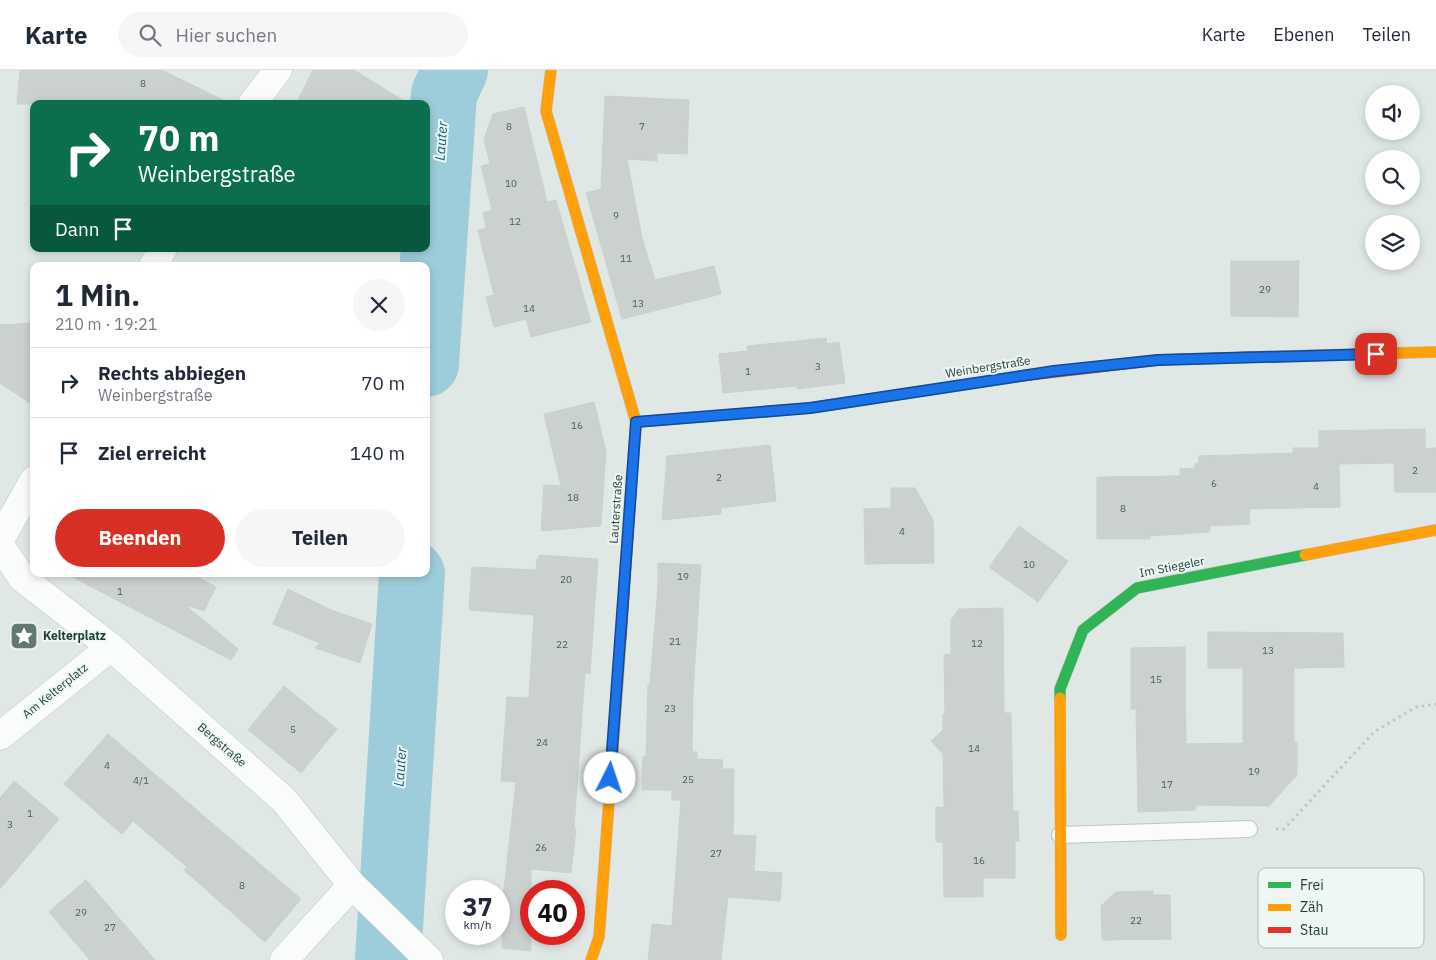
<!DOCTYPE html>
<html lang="de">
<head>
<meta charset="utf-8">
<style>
	:root { --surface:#fff; --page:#f6f6f7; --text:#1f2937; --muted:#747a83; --line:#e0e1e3; --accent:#d93025 }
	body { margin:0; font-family:"IBM Plex Sans",sans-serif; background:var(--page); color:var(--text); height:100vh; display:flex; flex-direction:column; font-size:19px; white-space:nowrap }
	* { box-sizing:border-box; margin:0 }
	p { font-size:16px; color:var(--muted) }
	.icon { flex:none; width:28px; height:28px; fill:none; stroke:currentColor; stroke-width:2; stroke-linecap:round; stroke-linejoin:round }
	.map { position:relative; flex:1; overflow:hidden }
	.drawer { position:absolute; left:30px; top:192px; width:400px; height:315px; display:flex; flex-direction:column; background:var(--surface); border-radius:10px; box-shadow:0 2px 8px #0003 }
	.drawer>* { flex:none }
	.banner { position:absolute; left:30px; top:30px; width:400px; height:152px; border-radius:10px; box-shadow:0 2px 8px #0003; background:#0b6e4f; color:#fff; overflow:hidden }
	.fabs { position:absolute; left:1365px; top:15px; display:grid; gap:10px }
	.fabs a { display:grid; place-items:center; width:55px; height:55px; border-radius:50%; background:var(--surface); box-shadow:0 2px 8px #0003; font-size:25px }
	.speed { position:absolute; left:445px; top:810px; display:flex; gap:10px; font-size:25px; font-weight:700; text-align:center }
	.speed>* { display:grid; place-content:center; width:65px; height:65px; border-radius:50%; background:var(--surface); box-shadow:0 2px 8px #0003; line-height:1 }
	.speed small { font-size:12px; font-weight:400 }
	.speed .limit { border:8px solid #d22; background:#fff; color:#111 }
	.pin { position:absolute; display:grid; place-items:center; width:42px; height:42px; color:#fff; margin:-21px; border-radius:10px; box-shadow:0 2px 8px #0006 }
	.me { position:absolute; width:55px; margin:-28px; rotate:4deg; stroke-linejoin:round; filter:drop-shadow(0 0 4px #0008) }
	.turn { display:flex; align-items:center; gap:18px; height:105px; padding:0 25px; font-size:22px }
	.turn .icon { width:65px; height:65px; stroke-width:2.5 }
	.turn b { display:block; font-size:35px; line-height:42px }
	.then { display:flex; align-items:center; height:48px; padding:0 25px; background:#0003; gap:10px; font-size:19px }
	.round { display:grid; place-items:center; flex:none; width:52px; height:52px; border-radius:26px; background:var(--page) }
	.head { display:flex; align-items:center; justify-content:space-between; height:85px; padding:0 25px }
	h1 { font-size:30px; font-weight:700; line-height:38px }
	.primary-button { display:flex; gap:10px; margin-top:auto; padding:10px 25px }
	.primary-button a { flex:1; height:58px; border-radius:30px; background:var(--accent); color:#fff; font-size:20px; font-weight:700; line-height:58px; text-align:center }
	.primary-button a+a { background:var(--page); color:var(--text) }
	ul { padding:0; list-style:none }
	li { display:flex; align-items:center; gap:15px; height:70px; padding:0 25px; border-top:1px solid var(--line) }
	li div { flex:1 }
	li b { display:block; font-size:19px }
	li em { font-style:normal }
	header { display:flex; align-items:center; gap:30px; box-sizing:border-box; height:70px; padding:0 25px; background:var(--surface); border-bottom:1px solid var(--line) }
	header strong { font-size:24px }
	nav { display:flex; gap:28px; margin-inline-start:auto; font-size:18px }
	.search { width:350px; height:45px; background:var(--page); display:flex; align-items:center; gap:12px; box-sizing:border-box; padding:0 18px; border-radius:28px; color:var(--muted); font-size:19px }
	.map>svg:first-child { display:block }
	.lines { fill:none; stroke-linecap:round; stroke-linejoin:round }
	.river { stroke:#9dcdda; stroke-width:66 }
	.building { fill:#cbd1cf; stroke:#c9d1ce }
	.lane-casing { stroke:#bdc5c2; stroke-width:18 }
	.street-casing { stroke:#bdc5c2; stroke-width:29 }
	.fast-casing { stroke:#bdc5c2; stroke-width:12 }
	.slow-casing { stroke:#bdc5c2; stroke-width:12 }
	.jam-casing { stroke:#bdc5c2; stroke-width:12 }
	.path { stroke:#bec8c6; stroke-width:3; stroke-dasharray:2.5 4; stroke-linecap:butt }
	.lane { stroke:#fafcfb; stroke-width:16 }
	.street { stroke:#fafcfb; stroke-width:28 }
	.fast { stroke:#30b455; stroke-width:11 }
	.slow { stroke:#ff9f0a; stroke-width:11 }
	.jam { stroke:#e5322d; stroke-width:11 }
	.route-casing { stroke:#114b97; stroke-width:12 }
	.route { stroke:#1a73e8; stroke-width:9 }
	.labels { text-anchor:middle; stroke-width:4; stroke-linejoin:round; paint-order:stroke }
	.number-label { font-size:10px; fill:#49605c }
	.street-label { font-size:12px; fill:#1e3b35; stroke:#eef7f3 }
	.poi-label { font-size:12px; font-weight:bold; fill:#1e3b35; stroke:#eef7f3; text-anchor:start }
	.water-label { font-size:14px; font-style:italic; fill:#14627a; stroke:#eef7f3 }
	.key { fill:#eef7f3; stroke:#b0bfba; stroke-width:1 }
	.key-label { font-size:14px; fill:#1e3b35 }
</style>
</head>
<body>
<header>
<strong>Karte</strong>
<div class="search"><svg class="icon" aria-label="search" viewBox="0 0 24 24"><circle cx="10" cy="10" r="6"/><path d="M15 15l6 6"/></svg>Hier suchen</div>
<nav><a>Karte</a><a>Ebenen</a><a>Teilen</a></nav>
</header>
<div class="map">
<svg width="1436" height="890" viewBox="0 0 1436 890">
	<rect width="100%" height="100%" fill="#e0e8e5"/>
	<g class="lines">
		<g class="river">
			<polyline points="426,294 444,24 455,0"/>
			<polyline points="388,890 412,504"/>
		</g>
	</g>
	<g class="building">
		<polygon points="20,0 162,0 231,34 17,34"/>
		<polygon points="313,0 354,0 409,34 296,34"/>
		<polygon points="605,26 689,30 687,84 657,83 657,91 627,89 642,168 655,210 714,196 721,224 622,249 586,123 601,119"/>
		<polygon points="524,37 547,132 556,130 591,252 531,267 526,249 494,257 486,227 494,225 478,160 486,158 483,143 492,140 481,96 490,94 484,69 493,44"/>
		<polygon points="1231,191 1299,191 1298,247 1231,246"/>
		<polygon points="34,253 34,336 0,313 0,255"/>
		<polygon points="826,268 827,274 839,272 845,313 797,319 797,316 723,323 719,284 748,281 747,276"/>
		<polygon points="594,332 606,381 601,454 600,456 541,461 544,415 561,416 544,344"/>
		<polygon points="1425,359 1425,379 1436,378 1436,422 1395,422 1394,393 1339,394 1340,437 1249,439 1250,454 1210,456 1210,462 1150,466 1150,469 1097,469 1097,407 1180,406 1180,399 1195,398 1195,394 1199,393 1199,386 1293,383 1293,378 1319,378 1319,361"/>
		<polygon points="770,375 776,431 721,438 721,444 662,450 667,386"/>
		<polygon points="891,418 915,418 933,450 934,493 865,494 864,439 891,438"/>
		<polygon points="1019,456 1068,491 1038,532 989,497"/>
		<polygon points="539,485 598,489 590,603 585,603 574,758 576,759 571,803 531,799 531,881 502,878 503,866 499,865 499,827 503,828 516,712 501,711 507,627 529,628 534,545 469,540 472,497 536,500 537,489 539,489"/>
		<polygon points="658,493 701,495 693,622 692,682 697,682 697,689 723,690 722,699 734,699 733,765 756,766 754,801 782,803 780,831 728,827 721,890 648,890 652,854 672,856 681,730 672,730 672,720 642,720 643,686 646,686 648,615 650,615 658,517"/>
		<polygon points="67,504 192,504 216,517 204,541 185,535 238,579 231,590"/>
		<polygon points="288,519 331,540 372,554 360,593 315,578 320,573 273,554"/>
		<polygon points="1003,538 1004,643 1011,643 1013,741 1018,741 1019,771 1015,771 1015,808 983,808 983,827 944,827 943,772 936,772 936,737 944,737 943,684 931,671 943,660 943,644 945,644 944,585 951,584 951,550 959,539"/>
		<polygon points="1208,562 1343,563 1344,597 1294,598 1294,672 1297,672 1297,705 1269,736 1196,735 1196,740 1138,742 1136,639 1131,639 1131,578 1185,577 1186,674 1243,673 1243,598 1208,598"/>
		<polygon points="284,616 337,659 301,703 248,660"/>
		<polygon points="108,664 301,829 265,872 184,800 187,797 133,751 122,764 64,714"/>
		<polygon points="14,711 59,749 0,819 0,728"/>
		<polygon points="86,810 113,841 155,890 90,890 49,842"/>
		<polygon points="1153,821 1153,825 1170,825 1171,869 1102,870 1101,836 1116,822"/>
	</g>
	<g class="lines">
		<defs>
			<polyline id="lane" points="1060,765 1249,759"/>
			<g id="street">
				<polyline points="252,34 278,0"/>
				<polyline points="153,196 163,179"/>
				<polyline points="0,470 34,410"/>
				<polyline points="0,475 22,508 111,577 284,730 352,815 429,890"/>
				<polyline points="0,666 111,577"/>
				<polyline points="284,890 352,815"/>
			</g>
			<g id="fast">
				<polyline points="636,352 810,338 1021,306"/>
				<polyline points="1060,628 1060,619 1083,560 1137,518 1305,485"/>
			</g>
			<g id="slow">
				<polyline points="551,0 546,41 636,352 632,407"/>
				<polyline points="1252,287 1436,282"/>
				<polyline points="1305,485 1436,460"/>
				<polyline points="1060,628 1061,865"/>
				<polyline points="591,890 599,867 621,568"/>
			</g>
			<g id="jam">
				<polyline points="1021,306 1158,290 1252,287"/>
				<polyline points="621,568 632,407"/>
			</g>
		</defs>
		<use href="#lane" class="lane-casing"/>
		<use href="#street" class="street-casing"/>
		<use href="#fast" class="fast-casing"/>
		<use href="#slow" class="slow-casing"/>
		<use href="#jam" class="jam-casing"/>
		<polyline class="path" points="1276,759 1284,759 1374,662 1416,637 1436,634"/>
		<use href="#lane" class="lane"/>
		<use href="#street" class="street"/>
		<use href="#fast" class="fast"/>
		<use href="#slow" class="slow"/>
		<use href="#jam" class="jam"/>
	</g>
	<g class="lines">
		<defs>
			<polyline id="route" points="610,708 636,352 810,338 1054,301 1158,290 1376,284"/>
		</defs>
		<use href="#route" class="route-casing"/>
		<use href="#route" class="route"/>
	</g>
	<defs>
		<symbol id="sight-square" viewBox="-11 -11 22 22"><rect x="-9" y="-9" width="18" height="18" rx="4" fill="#627873" stroke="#eef7f3"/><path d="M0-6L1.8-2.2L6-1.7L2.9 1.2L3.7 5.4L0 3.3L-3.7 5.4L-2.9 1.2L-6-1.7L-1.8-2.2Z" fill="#fff"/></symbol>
	</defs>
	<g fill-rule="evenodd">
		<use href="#sight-square" x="8" y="550" width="32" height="32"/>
	</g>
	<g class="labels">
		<g class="number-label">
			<text x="143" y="17">8</text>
			<text x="509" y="60">8</text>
			<text x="642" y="60">7</text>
			<text x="511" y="117">10</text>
			<text x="616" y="149">9</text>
			<text x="515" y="155">12</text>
			<text x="626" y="192">11</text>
			<text x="1265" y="223">29</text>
			<text x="638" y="237">13</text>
			<text x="529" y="242">14</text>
			<text x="818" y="300">3</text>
			<text x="748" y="305">1</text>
			<text x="577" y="359">16</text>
			<text x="1415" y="404">2</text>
			<text x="719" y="411">2</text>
			<text x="1214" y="417">6</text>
			<text x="1316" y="420">4</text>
			<text x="573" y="431">18</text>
			<text x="1123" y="442">8</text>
			<text x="902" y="465">4</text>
			<text x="1029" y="498">10</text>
			<text x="683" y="510">19</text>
			<text x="566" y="513">20</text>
			<text x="120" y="525">1</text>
			<text x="675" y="575">21</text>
			<text x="977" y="577">12</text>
			<text x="562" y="578">22</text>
			<text x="1268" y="584">13</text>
			<text x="1156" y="613">15</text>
			<text x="670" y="642">23</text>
			<text x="293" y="663">5</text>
			<text x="542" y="676">24</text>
			<text x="974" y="682">14</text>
			<text x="107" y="699">4</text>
			<text x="1254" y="705">19</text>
			<text x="688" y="713">25</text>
			<text x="141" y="714">4/1</text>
			<text x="1167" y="718">17</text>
			<text x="30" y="747">1</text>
			<text x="10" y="758">3</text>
			<text x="541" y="781">26</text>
			<text x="716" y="787">27</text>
			<text x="979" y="794">16</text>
			<text x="242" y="819">8</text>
			<text x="81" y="846">29</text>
			<text x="1136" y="854">22</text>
			<text x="110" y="861">27</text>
		</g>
		<g class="street-label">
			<text transform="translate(988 297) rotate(-9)" y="4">Weinbergstraße</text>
			<text transform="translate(616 439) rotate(-86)" y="4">Lauterstraße</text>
			<text transform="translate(1172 497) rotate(-11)" y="4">Im Stiegeler</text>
			<text transform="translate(55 621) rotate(-39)" y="4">Am Kelterplatz</text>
			<text transform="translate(222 675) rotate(41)" y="4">Bergstraße</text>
		</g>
		<g class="poi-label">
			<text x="43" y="570">Kelterplatz</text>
		</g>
		<g class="water-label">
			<text transform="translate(441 71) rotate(-86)" y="5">Lauter</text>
			<text transform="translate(400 697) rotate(-86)" y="5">Lauter</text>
		</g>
	</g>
	<rect x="1258" y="798" width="166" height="80" rx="8" class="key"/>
	<rect x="1268" y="812" width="23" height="6" fill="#30b455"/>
	<rect x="1268" y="834" width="23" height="7" fill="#ff9f0a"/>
	<rect x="1268" y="857" width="23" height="6" fill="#e5322d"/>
	<g class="key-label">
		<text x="1300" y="820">Frei</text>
		<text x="1300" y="842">Zäh</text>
		<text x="1300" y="865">Stau</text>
	</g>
</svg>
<div class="fabs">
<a><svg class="icon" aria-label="sound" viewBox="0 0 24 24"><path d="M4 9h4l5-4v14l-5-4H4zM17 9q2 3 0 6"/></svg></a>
<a><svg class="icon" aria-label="search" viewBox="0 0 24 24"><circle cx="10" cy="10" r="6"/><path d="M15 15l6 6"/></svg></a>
<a><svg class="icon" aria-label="layers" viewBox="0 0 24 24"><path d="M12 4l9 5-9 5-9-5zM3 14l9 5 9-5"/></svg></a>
</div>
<div class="speed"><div>37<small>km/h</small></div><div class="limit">40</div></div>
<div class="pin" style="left:1376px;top:284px;background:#d93025"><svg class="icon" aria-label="arrive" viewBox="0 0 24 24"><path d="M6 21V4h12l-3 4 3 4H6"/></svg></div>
<svg class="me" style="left:610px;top:708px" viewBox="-20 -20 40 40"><circle r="19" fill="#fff"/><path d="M0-13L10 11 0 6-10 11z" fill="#1a73e8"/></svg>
<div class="banner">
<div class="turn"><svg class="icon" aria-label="right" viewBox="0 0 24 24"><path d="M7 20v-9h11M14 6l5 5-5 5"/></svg><div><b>70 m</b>Weinbergstraße</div></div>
<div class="then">Dann<svg class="icon" aria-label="arrive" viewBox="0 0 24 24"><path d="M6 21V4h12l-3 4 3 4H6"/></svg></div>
</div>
<section class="drawer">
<div class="head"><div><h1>1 Min.</h1><p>210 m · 19:21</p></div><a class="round"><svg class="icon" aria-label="close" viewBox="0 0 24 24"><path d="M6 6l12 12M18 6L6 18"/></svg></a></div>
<ul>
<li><svg class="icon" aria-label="right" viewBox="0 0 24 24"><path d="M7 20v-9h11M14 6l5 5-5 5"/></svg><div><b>Rechts abbiegen</b><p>Weinbergstraße</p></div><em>70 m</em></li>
<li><svg class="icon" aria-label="arrive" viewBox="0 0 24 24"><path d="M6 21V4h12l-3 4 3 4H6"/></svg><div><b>Ziel erreicht</b></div><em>140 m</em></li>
</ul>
<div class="primary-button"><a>Beenden</a><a>Teilen</a></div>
</section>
</div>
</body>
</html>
